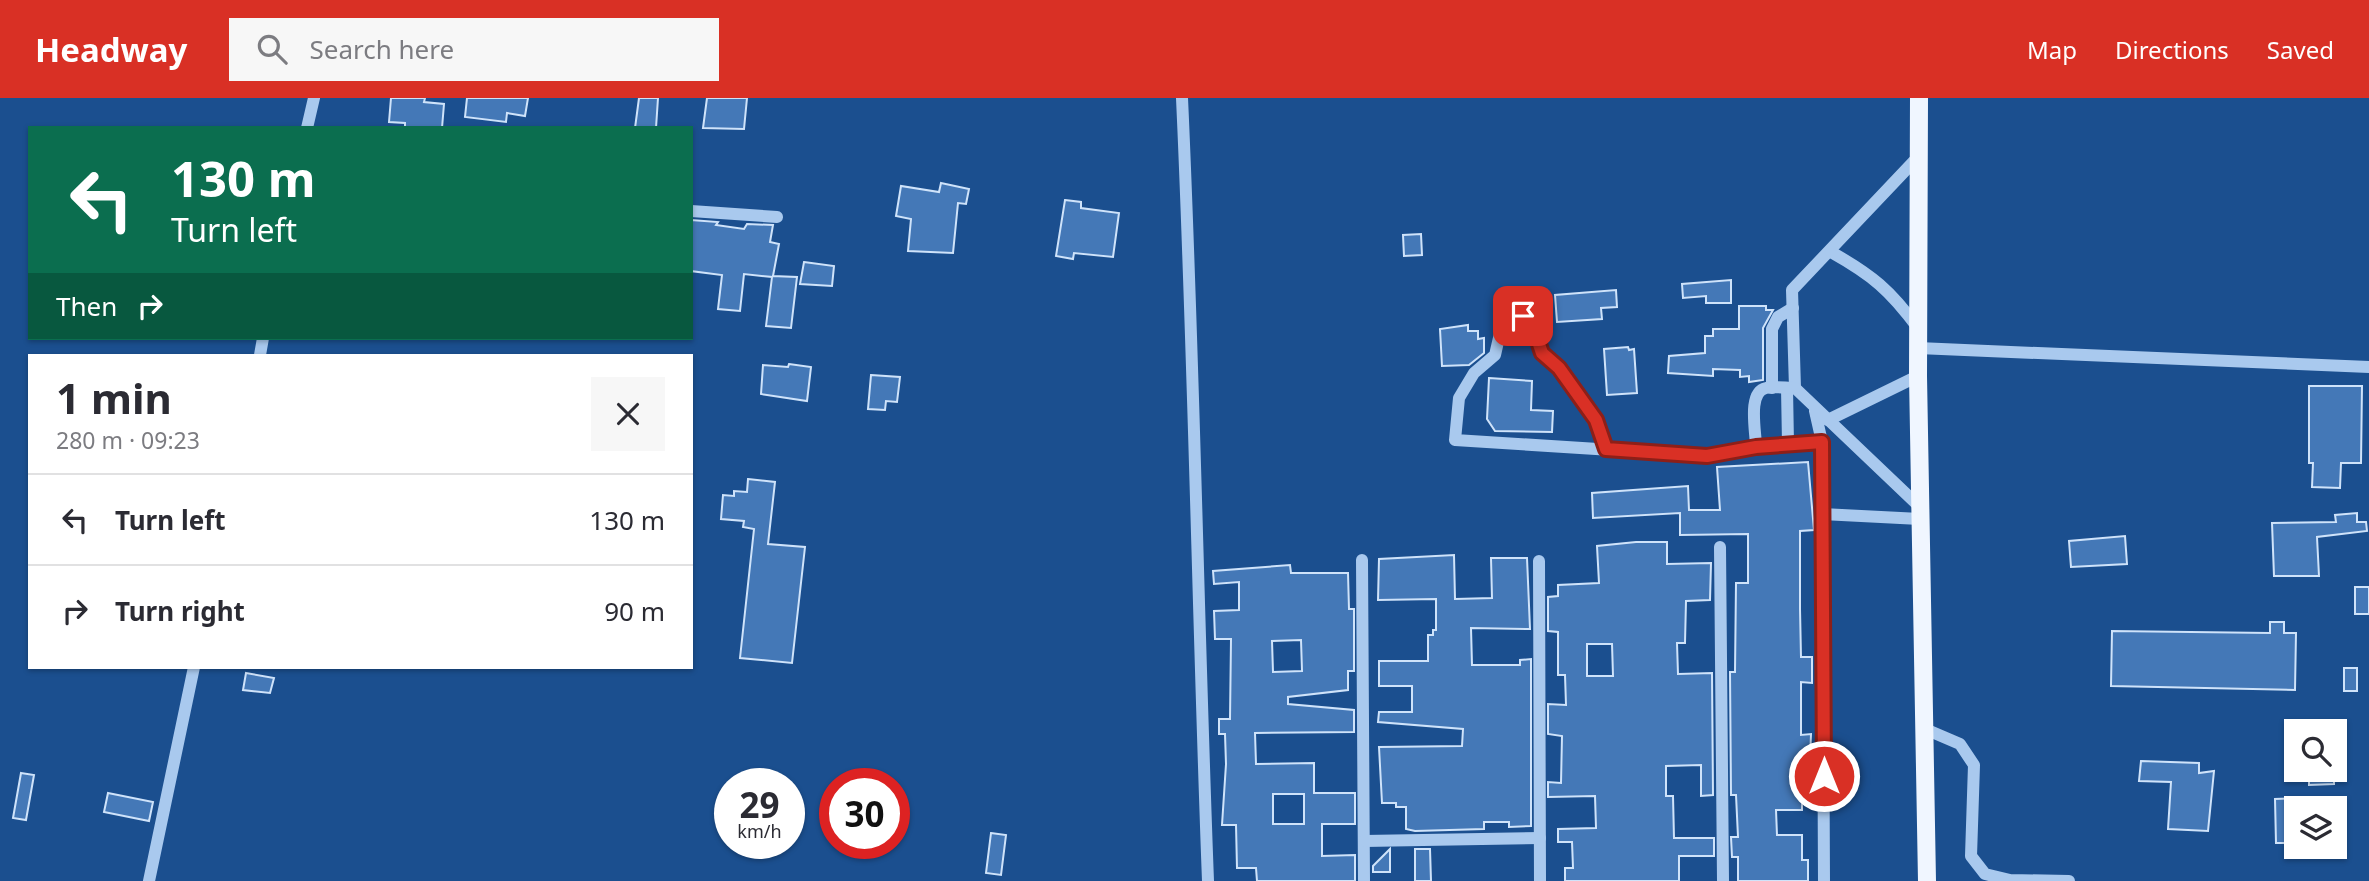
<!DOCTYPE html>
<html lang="en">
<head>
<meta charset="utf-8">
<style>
	:root { --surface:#fff; --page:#f7f7f7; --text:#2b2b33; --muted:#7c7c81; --line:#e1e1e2; --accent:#d93025 }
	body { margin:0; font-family:"Noto Sans",sans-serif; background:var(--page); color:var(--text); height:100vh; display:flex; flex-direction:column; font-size:26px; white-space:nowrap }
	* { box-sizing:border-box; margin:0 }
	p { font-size:23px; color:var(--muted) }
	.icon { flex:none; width:38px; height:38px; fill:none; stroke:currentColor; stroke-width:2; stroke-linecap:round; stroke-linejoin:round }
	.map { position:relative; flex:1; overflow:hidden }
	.details { position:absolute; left:28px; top:256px; width:665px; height:315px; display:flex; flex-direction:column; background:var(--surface); border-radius:0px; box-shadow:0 2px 5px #0004 }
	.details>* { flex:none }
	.banner { position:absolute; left:28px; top:28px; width:665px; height:214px; border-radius:0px; box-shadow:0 2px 5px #0004; background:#0b6e4f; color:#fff; overflow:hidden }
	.tools { position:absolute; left:2284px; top:621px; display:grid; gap:14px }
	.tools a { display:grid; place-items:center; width:63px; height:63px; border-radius:0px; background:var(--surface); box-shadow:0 2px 5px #0004; font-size:35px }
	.speed { position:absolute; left:714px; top:670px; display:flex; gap:14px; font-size:35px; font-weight:700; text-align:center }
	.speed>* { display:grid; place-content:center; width:91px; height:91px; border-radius:50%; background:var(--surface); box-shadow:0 2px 5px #0004; line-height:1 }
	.speed small { font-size:18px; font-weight:400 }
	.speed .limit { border:10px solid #d22; background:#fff; color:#111 }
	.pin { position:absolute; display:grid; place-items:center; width:60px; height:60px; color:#fff; margin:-30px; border-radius:14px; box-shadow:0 4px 10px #0006 }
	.me { position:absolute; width:77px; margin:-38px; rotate:0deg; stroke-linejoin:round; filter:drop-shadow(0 0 5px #0008) }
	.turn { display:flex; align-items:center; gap:24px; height:147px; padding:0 28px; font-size:32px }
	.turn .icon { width:91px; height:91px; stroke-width:2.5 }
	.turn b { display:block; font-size:49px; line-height:60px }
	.then { display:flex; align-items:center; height:66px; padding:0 28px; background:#0003; gap:14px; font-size:26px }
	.round { display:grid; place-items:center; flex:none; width:74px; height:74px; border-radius:0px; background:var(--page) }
	.headline { display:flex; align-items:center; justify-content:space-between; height:119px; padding:0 28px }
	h1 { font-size:42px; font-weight:700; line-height:52px }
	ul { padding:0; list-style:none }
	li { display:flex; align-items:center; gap:21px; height:91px; padding:0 28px; border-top:2px solid var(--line) }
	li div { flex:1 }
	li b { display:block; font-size:26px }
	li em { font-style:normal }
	header { display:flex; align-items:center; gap:42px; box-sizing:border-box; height:98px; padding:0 35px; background:var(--accent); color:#fff }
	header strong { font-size:33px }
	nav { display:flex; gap:38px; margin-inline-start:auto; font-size:24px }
	.search { width:490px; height:63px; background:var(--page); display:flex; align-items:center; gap:18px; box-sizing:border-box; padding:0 24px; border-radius:0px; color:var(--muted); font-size:26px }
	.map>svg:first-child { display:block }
	.building { fill:#4478b7; stroke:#cfe3fa; stroke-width:2; fill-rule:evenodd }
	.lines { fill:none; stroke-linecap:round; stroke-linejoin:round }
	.minor { stroke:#a9c9ee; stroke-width:12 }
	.major { stroke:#f0f6ff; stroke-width:18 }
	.route-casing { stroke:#8d1f18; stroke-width:18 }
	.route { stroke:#d93025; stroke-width:12 }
</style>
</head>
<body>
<header>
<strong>Headway</strong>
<div class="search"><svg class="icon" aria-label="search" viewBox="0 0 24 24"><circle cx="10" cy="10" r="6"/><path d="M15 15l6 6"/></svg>Search here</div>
<nav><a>Map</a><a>Directions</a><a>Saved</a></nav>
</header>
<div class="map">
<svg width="2369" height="783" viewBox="0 0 2369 783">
	<rect width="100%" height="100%" fill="#1b4f8f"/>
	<g class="building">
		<polygon points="391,0 425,0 424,4 444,6 442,30 405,30 405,25 389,24"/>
		<polygon points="467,0 528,0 525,18 507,15 506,24 465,19"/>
		<polygon points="639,0 658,0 656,30 635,30"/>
		<polygon points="707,0 747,0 744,31 703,30"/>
		<polygon points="941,85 969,91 966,106 958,105 953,155 908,153 911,121 896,118 901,88 939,94"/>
		<polygon points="1065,102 1081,104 1081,110 1119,115 1113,159 1074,155 1073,161 1056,158"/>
		<polygon points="691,122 718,124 716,127 744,131 747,126 773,127 770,144 779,146 773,178 797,179 791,230 766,228 772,179 744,176 740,213 718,211 722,177 691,173"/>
		<polygon points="1421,136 1422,157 1404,158 1403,137"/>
		<polygon points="804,164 834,168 832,188 800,186"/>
		<polygon points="1731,182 1731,205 1706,205 1706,198 1683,200 1682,186"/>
		<polygon points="1616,192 1617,209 1601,210 1602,221 1557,224 1555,197"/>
		<polygon points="1739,208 1766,208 1766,212 1773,212 1763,230 1763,282 1749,284 1749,278 1740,279 1740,272 1713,271 1713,278 1668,275 1669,258 1705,255 1705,238 1713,238 1713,231 1739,231"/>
		<polygon points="1468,227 1468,233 1478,233 1478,241 1484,240 1484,255 1469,267 1442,268 1440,231"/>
		<polygon points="1628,249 1629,252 1634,251 1637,295 1607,297 1604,251"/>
		<polygon points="789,266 811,269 807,303 761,296 763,267 788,269"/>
		<polygon points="871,277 900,279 897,304 886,303 885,312 868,311"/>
		<polygon points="1489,280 1532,283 1531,312 1553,313 1552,334 1495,333 1487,321"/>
		<polygon points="2309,288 2362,288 2361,365 2341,365 2340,390 2312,389 2313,365 2309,365"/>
		<polygon points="1808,364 1814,432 1800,433 1800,511 1801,559 1812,559 1812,585 1801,584 1801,637 1811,636 1810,661 1802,661 1802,712 1776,712 1777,737 1802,737 1802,762 1808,762 1808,783 1738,783 1738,759 1732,759 1731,739 1738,739 1736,697 1731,697 1730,574 1735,574 1736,485 1748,485 1748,436 1680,437 1680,415 1593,420 1592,395 1688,388 1689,412 1720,412 1717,369"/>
		<polygon points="748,381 775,384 768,446 805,449 792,565 740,560 754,431 743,429 744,423 721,421 723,397 734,398 734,393 747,394"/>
		<polygon points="2357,415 2357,424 2366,424 2367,433 2317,439 2319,478 2274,478 2272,425 2336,424 2335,417"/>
		<polygon points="2125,438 2127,466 2071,469 2069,443"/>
		<path d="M1636,444H1667V466L1711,465L1710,502L1686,503L1685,545H1677L1678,576L1712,575L1713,697L1701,698V667L1666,668V698H1673L1674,740H1714V758H1679V783H1565V770H1573L1572,744H1558V731L1596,730L1595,698L1548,699V684L1561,685L1562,638L1548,636V606L1566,607L1565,577H1558V534L1548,533V499L1558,498V487L1599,485L1597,448ZM1587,546H1612L1613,578H1587Z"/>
		<polygon points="1454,457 1455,501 1492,500 1491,460 1527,460 1530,531 1471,530 1472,567 1520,567 1520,562 1531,561 1531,728 1509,729 1509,724 1484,724 1484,731 1415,733 1406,731 1406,709 1396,709 1396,705 1382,705 1379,649 1462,648 1463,631 1378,624 1379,614 1412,614 1412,588 1379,588 1379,563 1428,563 1428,537 1433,537 1433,532 1436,532 1436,501 1378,502 1379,461"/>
		<path d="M1290,467L1291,475H1348L1349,511H1354V573H1348V592L1288,599V606L1354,612V634L1255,635L1256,666L1314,665V695H1355V726H1322V758L1355,757V783H1257L1256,770H1237L1236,727H1222L1226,666L1225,636H1219V621H1230L1231,541H1215L1214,513L1239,512V484L1214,486L1213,473ZM1301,542L1302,573L1273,574L1272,543ZM1273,696H1304V726H1273Z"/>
		<rect x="2355" y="489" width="14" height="27"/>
		<polygon points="2270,524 2284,524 2284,535 2296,535 2295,592 2111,588 2112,533 2270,535"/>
		<rect x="2344" y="570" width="13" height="23"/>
		<polygon points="246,575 274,580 270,595 243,592"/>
		<polygon points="2141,663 2199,665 2199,675 2214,673 2208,733 2168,731 2171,684 2139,683"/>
		<polygon points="2309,672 2334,672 2334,686 2309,687"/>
		<polygon points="21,675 34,677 26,722 13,720"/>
		<polygon points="108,695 153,704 149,723 104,714"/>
		<polygon points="2296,700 2296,745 2276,745 2275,701"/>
		<polygon points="991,735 1006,737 1001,777 986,775"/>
		<polygon points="1390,751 1390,774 1373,774 1373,768"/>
		<polygon points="1415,751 1430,751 1431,783 1415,783"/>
	</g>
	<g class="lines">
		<g class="minor">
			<path d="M1182,0C1194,261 1198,522 1208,783"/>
			<polyline points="307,30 314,0"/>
			<polyline points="1919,58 1792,192 1795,290 1920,409"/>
			<polyline points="691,113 777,119"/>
			<path d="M1831,154C1872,177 1890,192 1918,230"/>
			<polyline points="1918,250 2369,269"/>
			<polyline points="260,257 263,240"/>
			<polyline points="1772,290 1772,231 1778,219 1793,210"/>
			<polyline points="1787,290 1788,346"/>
			<polyline points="1815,313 1822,344 1824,783"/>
			<polyline points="1828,322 1918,278"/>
			<path d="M1756,349C1756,334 1747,294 1766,290C1774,288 1786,290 1795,290"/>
			<polyline points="1606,351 1596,322 1559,270 1542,255 1531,223 1515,215 1504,218 1495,257 1474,275 1459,300 1455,342 1707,358 1756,349 1822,344"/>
			<polyline points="1822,416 1920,421"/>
			<polyline points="1720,449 1723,783"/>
			<polyline points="1362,462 1364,783"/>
			<polyline points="1539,463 1540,783"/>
			<polyline points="1925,631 1960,646 1974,667 1971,758 1985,776 2010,782 2069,783"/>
			<polyline points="1364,743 1540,740"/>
			<polyline points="149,783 194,569"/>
		</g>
		<polyline class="major" points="1919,0 1918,278 1927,783"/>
	</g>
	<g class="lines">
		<defs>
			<polyline id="route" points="1523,218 1531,223 1542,255 1559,270 1596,322 1606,351 1707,358 1756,349 1822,344 1824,678"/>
		</defs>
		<use href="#route" class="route-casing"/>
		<use href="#route" class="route"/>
	</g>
</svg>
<div class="tools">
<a><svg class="icon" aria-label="search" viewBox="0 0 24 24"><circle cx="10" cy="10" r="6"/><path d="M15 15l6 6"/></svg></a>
<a><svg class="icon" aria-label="layers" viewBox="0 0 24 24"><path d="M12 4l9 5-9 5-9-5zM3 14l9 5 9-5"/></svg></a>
</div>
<div class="speed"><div>29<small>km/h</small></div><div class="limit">30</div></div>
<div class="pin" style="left:1523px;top:218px;background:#d93025"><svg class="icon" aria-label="arrive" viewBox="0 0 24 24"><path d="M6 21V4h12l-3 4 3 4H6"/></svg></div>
<svg class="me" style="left:1824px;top:678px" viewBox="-20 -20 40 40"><circle r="17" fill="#d93025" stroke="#fff" stroke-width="3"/><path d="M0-11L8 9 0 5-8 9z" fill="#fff"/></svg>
<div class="banner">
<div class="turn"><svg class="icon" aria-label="left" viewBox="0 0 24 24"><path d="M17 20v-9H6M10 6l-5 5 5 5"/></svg><div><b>130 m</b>Turn left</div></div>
<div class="then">Then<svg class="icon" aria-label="right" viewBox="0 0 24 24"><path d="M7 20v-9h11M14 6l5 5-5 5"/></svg></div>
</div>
<section class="details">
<div class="headline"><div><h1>1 min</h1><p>280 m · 09:23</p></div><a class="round"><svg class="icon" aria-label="close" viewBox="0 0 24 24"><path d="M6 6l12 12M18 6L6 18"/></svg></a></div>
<ul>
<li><svg class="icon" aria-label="left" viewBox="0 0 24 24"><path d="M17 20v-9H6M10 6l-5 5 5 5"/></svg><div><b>Turn left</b></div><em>130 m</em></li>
<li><svg class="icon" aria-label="right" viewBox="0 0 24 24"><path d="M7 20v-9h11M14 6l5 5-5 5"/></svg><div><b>Turn right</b></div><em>90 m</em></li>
</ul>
</section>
</div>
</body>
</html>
